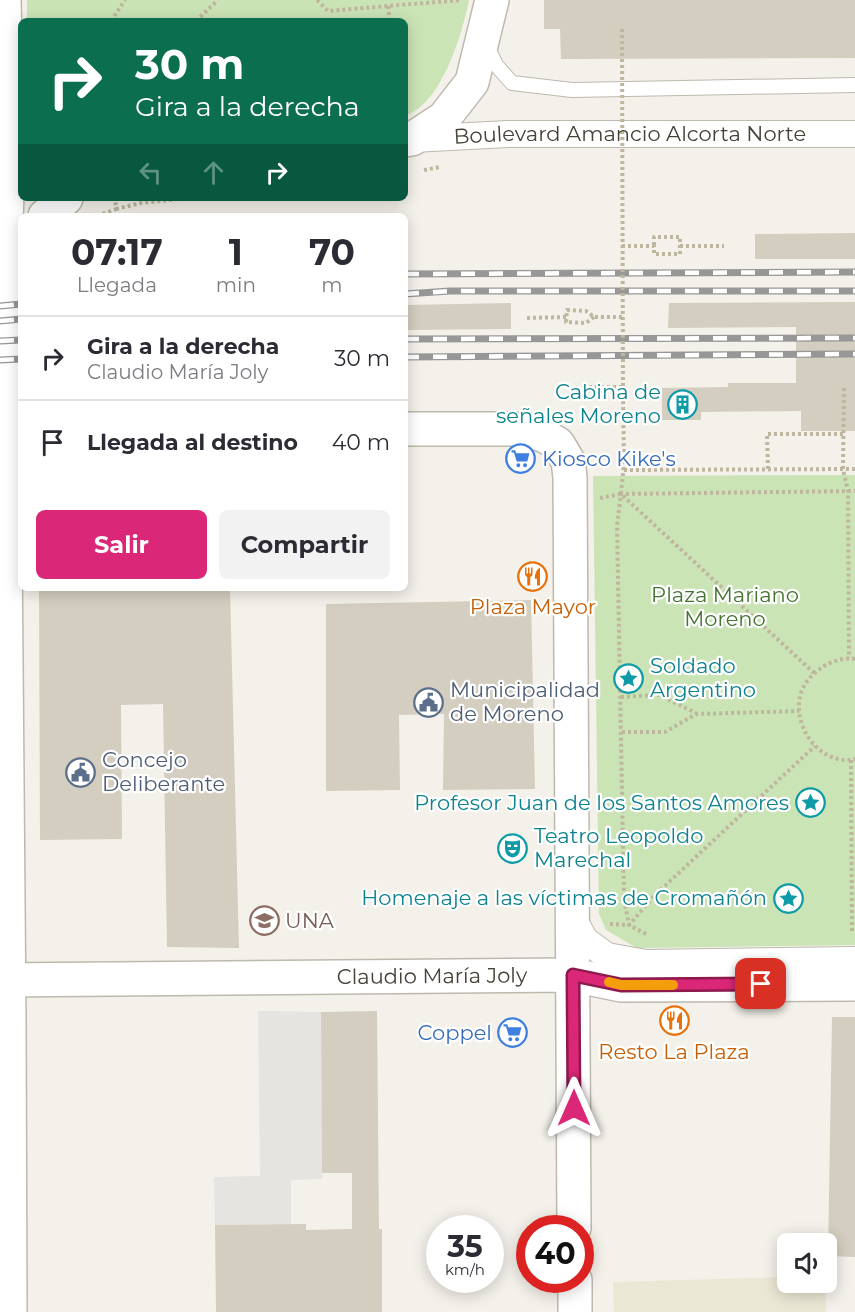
<!DOCTYPE html>
<html lang="es">
<head>
<meta charset="utf-8">
<style>
	:root { --surface:#fff; --page:#f2f2f3; --text:#2b2b33; --muted:#7c7c81; --line:#e1e1e2; --accent:#db2777 }
	body { margin:0; font-family:Montserrat,sans-serif; background:var(--page); color:var(--text); height:100vh; display:flex; flex-direction:column; font-size:22px; white-space:nowrap }
	* { box-sizing:border-box; margin:0 }
	p { font-size:20px; color:var(--muted) }
	.icon { flex:none; width:33px; height:33px; fill:none; stroke:currentColor; stroke-width:2; stroke-linecap:round; stroke-linejoin:round }
	.map { position:relative; flex:1; overflow:hidden }
	.sheet { position:absolute; left:18px; top:213px; width:390px; height:378px; display:flex; flex-direction:column; background:var(--surface); border-radius:9px; box-shadow:0 3px 15px #0003 }
	.sheet>* { flex:none }
	.banner { position:absolute; left:18px; top:18px; width:390px; height:183px; border-radius:9px; box-shadow:0 3px 15px #0003; background:#0b6e4f; color:#fff; overflow:hidden }
	.tools { position:absolute; left:777px; top:1233px; display:grid; gap:12px }
	.tools a { display:grid; place-items:center; width:60px; height:60px; border-radius:9px; background:var(--surface); box-shadow:0 3px 15px #0003; font-size:30px }
	.speed { position:absolute; left:426px; top:1215px; display:flex; gap:12px; font-size:30px; font-weight:700; text-align:center }
	.speed>* { display:grid; place-content:center; width:78px; height:78px; border-radius:50%; background:var(--surface); box-shadow:0 3px 15px #0003; line-height:1 }
	.speed small { font-size:15px; font-weight:400 }
	.speed .limit { border:9px solid #d22; background:#fff; color:#111 }
	.pin { position:absolute; display:grid; place-items:center; width:51px; height:51px; color:#fff; margin:-26px; border-radius:12px; box-shadow:0 3px 9px #0006 }
	.me { position:absolute; width:66px; margin:-33px; rotate:0deg; stroke-linejoin:round; filter:drop-shadow(0 0 4px #0008) }
	.turn { display:flex; align-items:center; gap:21px; height:126px; padding:0 18px; font-size:27px }
	.turn .icon { width:78px; height:78px; stroke-width:2.5 }
	.turn b { display:block; font-size:42px; line-height:51px }
	.lanes { display:flex; align-items:center; height:57px; padding:0 18px; background:#0003; justify-content:center; gap:30px; direction:ltr }
	.lanes .off { opacity:.35 }
	.eta { display:flex; justify-content:space-evenly; align-items:center; height:102px; text-align:center }
	.eta b { font-size:36px; font-weight:700; line-height:42px }
	.cta { display:flex; gap:12px; margin-top:auto; padding:12px 18px }
	.cta a { flex:1; height:69px; border-radius:9px; background:var(--accent); color:#fff; font-size:24px; font-weight:700; line-height:69px; text-align:center }
	.cta a+a { background:var(--page); color:var(--text) }
	ul { padding:0; list-style:none }
	li { display:flex; align-items:center; gap:18px; height:84px; padding:0 18px; border-top:2px solid var(--line) }
	li div { flex:1 }
	li b { display:block; font-size:22px }
	li em { font-style:normal }
	.map>svg:first-child { display:block }
	.education { fill:#ebe7d5 }
	.green { fill:#cbe4b6 }
	.parking { fill:#e5e4e1 }
	.building { fill:#d4cec0 }
	.lines { fill:none; stroke-linecap:round; stroke-linejoin:round }
	.service-casing { stroke:#beb9ad; stroke-width:16 }
	.minor-casing { stroke:#beb9ad; stroke-width:28 }
	.tertiary-casing { stroke:#beb9ad; stroke-width:36 }
	.path { stroke:#bfb69f; stroke-width:4; stroke-dasharray:3 3; stroke-linecap:butt }
	.service { stroke:#fff; stroke-width:14 }
	.minor { stroke:#fff; stroke-width:26 }
	.tertiary { stroke:#fff; stroke-width:33 }
	.rail-casing { stroke:#979797; stroke-width:7 }
	.rail { stroke:#fff; stroke-width:4.5; stroke-dasharray:14; stroke-linecap:butt }
	.path-bridge { stroke:#bfb69f; stroke-width:4; stroke-dasharray:3 3; stroke-linecap:butt }
	.route-casing { stroke:#8e194d; stroke-width:15 }
	.route { stroke:#db2777; stroke-width:10 }
	.slow { stroke:#f59e0b; stroke-width:10 }
	.labels { text-anchor:middle; stroke-width:4.5; stroke-linejoin:round; paint-order:stroke }
	.street-label { font-size:21px; fill:#464238; stroke:#fff }
	.culture-label { font-size:21px; fill:#0d838f; stroke:#fff; text-anchor:end }
	.shop-label { font-size:21px; fill:#366cbe; stroke:#fff; text-anchor:start }
	.park-label { font-size:21px; fill:#447430; stroke:#fff }
	.food-label { font-size:21px; fill:#c56008; stroke:#fff }
	.service-label { font-size:21px; fill:#4e5e75; stroke:#fff; text-anchor:start }
	.education-label { font-size:21px; fill:#785e54; stroke:#fff; text-anchor:start }
</style>
</head>
<body>
<div class="map">
<svg width="855" height="1312" viewBox="0 0 855 1312">
	<rect width="100%" height="100%" fill="#f3f1e9"/>
	<polygon class="education" points="787,1277 788,1282 825,1283 826,1312 614,1312 613,1282"/>
	<g class="green">
		<path d="M27,0H469C462,35 442,103 405,116V21H27Z"/>
		<polygon points="855,475 855,945 637,948 606,930 599,914 593,476"/>
	</g>
	<polygon class="parking" points="258,1011 321,1012 322,1179 291,1180 291,1224 215,1225 214,1177 260,1176"/>
	<g class="building">
		<polygon points="544,0 855,0 855,58 561,59 560,29 544,29"/>
		<polygon points="855,233 855,259 755,259 755,234"/>
		<polygon points="855,302 855,431 801,431 801,411 701,412 701,420 662,420 662,388 728,387 728,383 796,383 796,327 668,328 669,303"/>
		<polygon points="511,303 511,329 405,330 405,305"/>
		<polygon points="39,588 230,588 239,948 167,947 163,704 121,705 122,839 40,840"/>
		<polygon points="531,600 535,789 443,790 444,714 399,715 400,790 326,791 326,604"/>
		<polygon points="377,1011 379,1229 382,1229 382,1312 216,1312 215,1225 306,1224 306,1230 352,1229 352,1173 322,1173 321,1012"/>
		<polygon points="832,1017 855,1017 855,1257 828,1256"/>
	</g>
	<g class="lines">
		<defs>
			<polyline id="service" points="487,46 496,65 512,83 572,90 855,85"/>
			<g id="minor">
				<path id="s1" d="M412,139L508,134H855"/>
				<polyline points="574,920 585,940 607,956 646,963 855,960"/>
			</g>
			<g id="tertiary">
				<polyline points="4,0 8,166 3,305 9,1020 10,1312"/>
				<polyline points="405,140 412,139 444,118 472,82 492,0"/>
				<polyline points="45,216 66,198"/>
				<polyline points="405,429 526,429 545,436 558,444 568,461 570,477 574,1228"/>
				<path id="s2" d="M0,980L573,975L621,985L855,984"/>
				<polyline points="575,1280 575,1312"/>
			</g>
		</defs>
		<use href="#service" class="service-casing"/>
		<use href="#minor" class="minor-casing"/>
		<use href="#tertiary" class="tertiary-casing"/>
		<g class="path">
			<polyline points="317,0 328,11 461,0"/>
			<polyline points="388,6 390,21"/>
			<polyline points="111,21 125,0"/>
			<polyline points="196,21 218,0"/>
			<polyline points="424,170 440,167"/>
			<polyline points="116,209 141,203 188,198"/>
			<polyline points="97,216 116,209 115,198"/>
			<polyline points="622,246 654,246 654,254 680,254 680,237 654,237 654,246"/>
			<polyline points="680,246 724,246"/>
			<polyline points="594,317 586,323 566,322 567,310 586,311 594,317 622,317"/>
			<polyline points="527,318 566,317"/>
			<polyline points="589,387 622,387"/>
			<polyline points="844,388 843,469 848,491 849,658"/>
			<polyline points="768,469 767,434 843,434"/>
			<polyline points="624,470 855,469"/>
			<polyline points="621,494 624,463 623,395"/>
			<polyline points="600,498 621,494 814,673"/>
			<path d="M855,659C844,657 833,661 824,666C815,672 806,680 802,690C789,723 819,767 855,759"/>
			<polyline points="621,697 659,695 696,713"/>
			<polyline points="622,732 665,732 696,714 799,711"/>
			<polyline points="851,760 852,933"/>
			<polyline points="610,924 629,925 655,895 815,746"/>
			<polyline points="646,934 629,925 624,899 617,525 621,494 855,491"/>
		</g>
		<use href="#service" class="service"/>
		<use href="#minor" class="minor"/>
		<use href="#tertiary" class="tertiary"/>
		<defs>
			<g id="rail">
				<polyline points="405,274 855,272"/>
				<polyline points="405,294 450,291 855,291"/>
				<polyline points="0,306 21,304"/>
				<polyline points="0,321 21,319"/>
				<polyline points="405,339 855,338"/>
				<polyline points="0,341 21,340"/>
				<polyline points="405,357 855,354"/>
				<polyline points="0,360 21,359"/>
			</g>
		</defs>
		<use href="#rail" class="rail-casing"/>
		<use href="#rail" class="rail"/>
		<polyline class="path-bridge" points="622,29 623,395"/>
	</g>
	<g class="lines">
		<defs>
			<polyline id="route" points="574,1108 573,975 621,985 761,984"/>
		</defs>
		<use href="#route" class="route-casing"/>
		<use href="#route" class="route"/>
		<polyline class="slow" points="609,982 621,985 673,985"/>
	</g>
	<defs>
		<symbol id="building-ring" viewBox="-11 -11 22 22"><circle r="9.5" fill="#fff" stroke="#0f9aa8" stroke-width="1.5"/><path d="M-4-6H4V6H1V3H-1V6H-4ZM-2.5-4.3h1.7v1.8h-1.7ZM.8-4.3h1.7v1.8H.8ZM-2.5-1h1.7V.8h-1.7ZM.8-1h1.7V.8H.8Z" fill="#0f9aa8"/></symbol>
		<symbol id="supermarket-ring" viewBox="-11 -11 22 22"><circle r="9.5" fill="#fff" stroke="#3f7fe0" stroke-width="1.5"/><path d="M-6-5.5h2.5l.6 2H6L4.5 2H-2.5L-4.4-4H-6ZM-1.5 3.2a1.3 1.3 0 1 0 .1 0ZM3 3.2a1.3 1.3 0 1 0 .1 0Z" fill="#3f7fe0"/></symbol>
		<symbol id="restaurant-ring" viewBox="-11 -11 22 22"><circle r="9.5" fill="#fff" stroke="#e8710a" stroke-width="1.5"/><path d="M-5-6h1v4h1v-4h1v4h1v-4h1v5L-1.5 .5V6h-2V.5L-5-1ZM5-6V6H3V1.5H1.5Q1.5-4 5-6Z" fill="#e8710a"/></symbol>
		<symbol id="sight-ring" viewBox="-11 -11 22 22"><circle r="9.5" fill="#fff" stroke="#0f9aa8" stroke-width="1.5"/><path d="M0-6L1.8-2.2L6-1.7L2.9 1.2L3.7 5.4L0 3.3L-3.7 5.4L-2.9 1.2L-6-1.7L-1.8-2.2Z" fill="#0f9aa8"/></symbol>
		<symbol id="civic-ring" viewBox="-11 -11 22 22"><circle r="9.5" fill="#fff" stroke="#5c6f8a" stroke-width="1.5"/><path d="M-.6-6.5H3V-4.5H.6V-3L4-1V1h2V6H-6V1h2V-1L-.6-3ZM-1.2 2.5V6h2.4V2.5Z" fill="#5c6f8a"/></symbol>
		<symbol id="theatre-ring" viewBox="-11 -11 22 22"><circle r="9.5" fill="#fff" stroke="#0f9aa8" stroke-width="1.5"/><path d="M-5-5.5Q0-4 5-5.5V0Q5 5 0 6Q-5 5-5 0ZM-3.3-2.5H-1v1.5H-3.3ZM1-2.5H3.3v1.5H1ZM-2.8 1Q0 5.5 2.8 1Z" fill="#0f9aa8"/></symbol>
		<symbol id="university-ring" viewBox="-11 -11 22 22"><circle r="9.5" fill="#fff" stroke="#8d6e63" stroke-width="1.5"/><path d="M0-5L7-2L0 1L-7-2ZM-4 1L0 2.5L4 1V4Q0 6-4 4Z" fill="#8d6e63"/></symbol>
	</defs>
	<g fill-rule="evenodd">
		<use href="#building-ring" x="666" y="388" width="33" height="33"/>
		<use href="#supermarket-ring" x="504" y="442" width="33" height="33"/>
		<use href="#restaurant-ring" x="516" y="560" width="33" height="33"/>
		<use href="#sight-ring" x="612" y="662" width="33" height="33"/>
		<use href="#civic-ring" x="412" y="686" width="33" height="33"/>
		<use href="#civic-ring" x="64" y="756" width="33" height="33"/>
		<use href="#sight-ring" x="794" y="786" width="33" height="33"/>
		<use href="#theatre-ring" x="496" y="832" width="33" height="33"/>
		<use href="#sight-ring" x="772" y="882" width="33" height="33"/>
		<use href="#university-ring" x="248" y="904" width="33" height="33"/>
		<use href="#restaurant-ring" x="658" y="1004" width="33" height="33"/>
		<use href="#supermarket-ring" x="496" y="1016" width="33" height="33"/>
	</g>
	<g class="labels">
		<g class="street-label">
			<text dy="7" stroke="none"><textPath href="#s1" startOffset="218">Boulevard Amancio Alcorta Norte</textPath></text>
			<text dy="7" stroke="none"><textPath href="#s2" startOffset="432">Claudio María Joly</textPath></text>
		</g>
		<g class="culture-label">
			<text x="661" y="399">Cabina de<tspan x="661" dy="24">señales Moreno</tspan></text>
			<text x="650" y="673" text-anchor="start">Soldado<tspan x="650" dy="24">Argentino</tspan></text>
			<text x="789" y="810">Profesor Juan de los Santos Amores</text>
			<text x="534" y="843" text-anchor="start">Teatro Leopoldo<tspan x="534" dy="24">Marechal</tspan></text>
			<text x="767" y="905">Homenaje a las víctimas de Cromañón</text>
		</g>
		<g class="shop-label">
			<text x="542" y="466">Kiosco Kike's</text>
			<text x="492" y="1040" text-anchor="end">Coppel</text>
		</g>
		<g class="park-label">
			<text x="725" y="602">Plaza Mariano<tspan x="725" dy="24">Moreno</tspan></text>
		</g>
		<g class="food-label">
			<text x="533" y="614">Plaza Mayor</text>
			<text x="674" y="1059">Resto La Plaza</text>
		</g>
		<g class="service-label">
			<text x="450" y="697">Municipalidad<tspan x="450" dy="24">de Moreno</tspan></text>
			<text x="102" y="767">Concejo<tspan x="102" dy="24">Deliberante</tspan></text>
		</g>
		<g class="education-label">
			<text x="285" y="928">UNA</text>
		</g>
	</g>
</svg>
<div class="tools">
<a><svg class="icon" aria-label="sound" viewBox="0 0 24 24"><path d="M4 9h4l5-4v14l-5-4H4zM17 9q2 3 0 6"/></svg></a>
</div>
<div class="speed"><div>35<small>km/h</small></div><div class="limit">40</div></div>
<div class="pin" style="left:761px;top:984px;background:#d93025"><svg class="icon" aria-label="arrive" viewBox="0 0 24 24"><path d="M6 21V4h12l-3 4 3 4H6"/></svg></div>
<svg class="me" style="left:574px;top:1108px" viewBox="-20 -20 40 40"><path d="M0-17L14 15 0 8-14 15z" fill="#db2777" stroke="#fff" stroke-width="4"/></svg>
<div class="banner">
<div class="turn"><svg class="icon" aria-label="right" viewBox="0 0 24 24"><path d="M7 20v-9h11M14 6l5 5-5 5"/></svg><div><b>30 m</b>Gira a la derecha</div></div>
<div class="lanes"><svg class="icon off" aria-label="left" viewBox="0 0 24 24"><path d="M17 20v-9H6M10 6l-5 5 5 5"/></svg><svg class="icon off" aria-label="ahead" viewBox="0 0 24 24"><path d="M12 20V5M6 11l6-6 6 6"/></svg><svg class="icon" aria-label="right" viewBox="0 0 24 24"><path d="M7 20v-9h11M14 6l5 5-5 5"/></svg></div>
</div>
<section class="sheet">
<div class="eta">
<div><b>07:17</b><p>Llegada</p></div>
<div><b>1</b><p>min</p></div>
<div><b>70</b><p>m</p></div>
</div>
<ul>
<li><svg class="icon" aria-label="right" viewBox="0 0 24 24"><path d="M7 20v-9h11M14 6l5 5-5 5"/></svg><div><b>Gira a la derecha</b><p>Claudio María Joly</p></div><em>30 m</em></li>
<li><svg class="icon" aria-label="arrive" viewBox="0 0 24 24"><path d="M6 21V4h12l-3 4 3 4H6"/></svg><div><b>Llegada al destino</b></div><em>40 m</em></li>
</ul>
<div class="cta"><a>Salir</a><a>Compartir</a></div>
</section>
</div>
</body>
</html>
